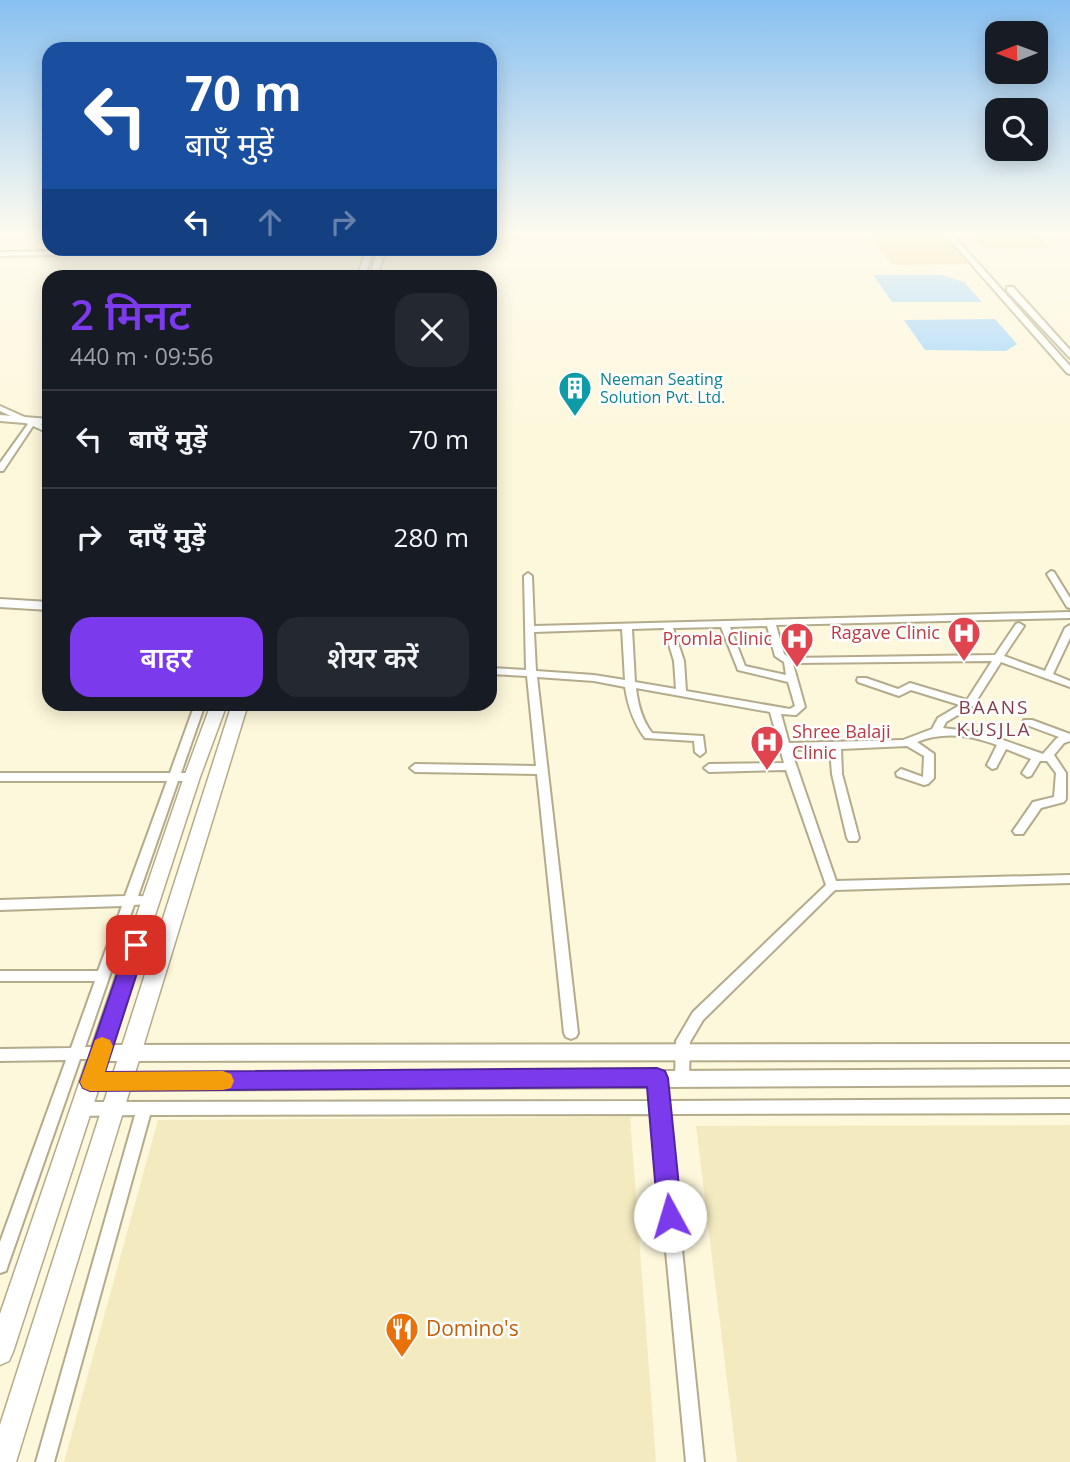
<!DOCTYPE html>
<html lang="hi">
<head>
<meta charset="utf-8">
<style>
	:root { --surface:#171b24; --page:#242831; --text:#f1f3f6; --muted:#9ea1a6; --line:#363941; --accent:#7c3aed }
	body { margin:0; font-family:"Open Sans","Noto Sans Devanagari",sans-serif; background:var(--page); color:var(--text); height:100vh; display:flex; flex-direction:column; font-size:26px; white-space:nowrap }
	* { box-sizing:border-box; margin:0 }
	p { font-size:23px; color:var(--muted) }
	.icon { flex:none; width:38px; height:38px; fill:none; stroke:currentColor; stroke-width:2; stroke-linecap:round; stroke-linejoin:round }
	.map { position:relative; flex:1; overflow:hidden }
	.sheet { position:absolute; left:42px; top:270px; width:455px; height:441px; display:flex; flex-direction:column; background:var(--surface); border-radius:21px; box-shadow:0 4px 18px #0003 }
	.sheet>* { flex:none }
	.banner { position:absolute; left:42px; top:42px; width:455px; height:214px; border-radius:21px; box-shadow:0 4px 18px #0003; background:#1a4fa0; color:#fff; overflow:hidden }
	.needle { width:46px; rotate:269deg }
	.tools { position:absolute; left:985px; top:21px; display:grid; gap:14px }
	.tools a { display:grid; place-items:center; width:63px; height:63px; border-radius:14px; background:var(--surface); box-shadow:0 4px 18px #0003; font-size:35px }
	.pin { position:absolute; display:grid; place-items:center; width:60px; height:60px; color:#fff; margin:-30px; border-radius:14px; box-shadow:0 4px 10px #0006 }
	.me { position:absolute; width:77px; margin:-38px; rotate:354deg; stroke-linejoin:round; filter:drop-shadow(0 0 5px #0008) }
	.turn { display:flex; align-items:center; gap:24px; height:147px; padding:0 28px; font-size:32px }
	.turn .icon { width:91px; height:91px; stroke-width:2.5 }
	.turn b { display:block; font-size:49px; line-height:60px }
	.lanes { display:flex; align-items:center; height:66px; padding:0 28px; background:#0003; justify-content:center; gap:35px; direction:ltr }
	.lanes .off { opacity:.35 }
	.round { display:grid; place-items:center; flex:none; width:74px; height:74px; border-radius:21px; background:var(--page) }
	.summary { display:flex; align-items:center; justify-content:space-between; height:119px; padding:0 28px }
	h1 { font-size:42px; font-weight:600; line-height:52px; color:var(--accent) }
	.cta { display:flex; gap:14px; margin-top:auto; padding:14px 28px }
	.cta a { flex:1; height:80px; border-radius:21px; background:var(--accent); color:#fff; font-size:28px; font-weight:600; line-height:80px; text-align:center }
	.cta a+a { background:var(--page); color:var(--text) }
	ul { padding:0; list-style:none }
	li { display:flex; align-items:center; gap:21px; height:98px; padding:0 28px; border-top:2px solid var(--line) }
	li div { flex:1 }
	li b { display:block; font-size:26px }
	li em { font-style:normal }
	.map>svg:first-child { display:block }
	.built { fill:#f4eac0 }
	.green { fill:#efda8a }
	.water { fill:#99d2fe }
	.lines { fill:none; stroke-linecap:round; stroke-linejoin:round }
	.minor-casing { stroke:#b3ab8b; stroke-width:4 }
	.tertiary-casing { stroke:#b3ab8b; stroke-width:4 }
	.secondary-casing { stroke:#b3ab8b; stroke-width:3 }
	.minor { fill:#fff; fill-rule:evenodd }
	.tertiary { fill:#fff; fill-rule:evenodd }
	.secondary { fill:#fff; fill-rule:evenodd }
	.route { fill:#7c3aed; stroke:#51269a; stroke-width:2 }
	.slow { fill:#f59e0b }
	.labels { text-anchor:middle; stroke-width:5; stroke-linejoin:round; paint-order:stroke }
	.far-culture-label { font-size:16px; fill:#0d838f; stroke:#fff; text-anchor:start }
	.health-label { font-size:18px; fill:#be3a42; stroke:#fff; text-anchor:end }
	.neighbourhood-label { font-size:19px; letter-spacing:2px; fill:#863d4b; stroke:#fff }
	.near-food-label { font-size:21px; fill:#c56008; stroke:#fff; text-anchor:start }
</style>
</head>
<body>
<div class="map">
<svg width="1070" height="1462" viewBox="0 0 1070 1462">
	<rect width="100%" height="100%" fill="#fdf7db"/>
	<g class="built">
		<polygon points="630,1117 656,1462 64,1462 158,1120"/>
		<polygon points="1070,1125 1070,1462 737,1462 696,1126"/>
	</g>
	<g class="green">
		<polygon points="868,234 943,234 968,264 893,265"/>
		<polygon points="970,234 1035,234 1050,248 983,248"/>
	</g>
	<g class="water">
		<polygon points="873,275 942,275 964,282 982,302 892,302"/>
		<polygon points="995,319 1017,344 1006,351 925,350 904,320"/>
	</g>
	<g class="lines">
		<defs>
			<g id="minor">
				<polygon points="0,252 56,251 59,253 56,255 0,256"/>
				<polygon points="0,406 49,428 49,433 33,426 3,471 0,471 0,463 28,424 0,411"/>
				<polygon points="1051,571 1054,572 1070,598 1070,608 1067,607 1047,574"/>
				<path d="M528,573L532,576L534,626L1070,612V618L776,625L784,654L790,658L995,655L1016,624L1019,623L1024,626L1004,656L1045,671L1065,628L1070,625V638L1053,674L1070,681V687L1001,662L973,706L946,722L943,728L983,733L1043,754L1056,739L1059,737L1024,724L1023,722L1024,720H1032L1070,734V741L1064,743L1054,755L1066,773V799L1064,802L1041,808L1023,834H1015L1013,831L1033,802L1054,797L1056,773L1047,761H1040L1031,776L1027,777L1022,773L1031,759L1006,749L996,768L992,769L987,765L997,745C971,735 943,731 917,742L934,754V778L928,784L924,785L897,776L896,773L901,769L923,777L924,756L907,746L841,749L842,774L859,838L857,841H849L847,838L832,774L830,749L791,750L836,881L1070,875V883L835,890L703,1020L690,1042L689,1078L687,1082L682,1084L677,1082L675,1078L676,1041L693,1012L826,885L786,770L709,772L704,768L709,764L784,763L770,712L636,688C638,705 642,720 652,733L703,736L705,752L700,756L695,752L694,741L645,738C633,722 628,706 625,687L594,681L537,677L578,1033L576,1037L571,1039L566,1037L564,1033L537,774L415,772L410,768L415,764L536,766L527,676L490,674V668L526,670L524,576ZM767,626L775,656L784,662L786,675L745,666L730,627ZM721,627L738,670L788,682L795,706L790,709L686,691L684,661L673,628ZM664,628L674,661L676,689L635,682L632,629ZM622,629L625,680L594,675L536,671L534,632ZM992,661L967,700L910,683L898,689L866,678H858L857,680L858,682L899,696L911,690L960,705L938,718L932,729L903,740L789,743L781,714L796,715L805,707L793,664L795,663Z"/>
				<polygon points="195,704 205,704 181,773 192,773 198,777 192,781 178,781 138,896 156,897 158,900 156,903 134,905 85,1047 100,1047 105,1049 107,1053 105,1057 100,1059 80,1059 8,1265 6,1271 0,1273 0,1242 66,1060 0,1061 0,1049 71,1048 95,981 0,981 0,971 98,971 122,906 0,910 0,900 125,896 167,781 0,781 0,773 170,773"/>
				<polygon points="657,1072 662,1074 664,1078 667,1101 1070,1099 1070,1113 668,1114 704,1462 686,1462 653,1114 150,1115 54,1462 36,1462 135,1115 81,1116 76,1114 74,1109 76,1104 81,1102 652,1101 650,1078 652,1074"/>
			</g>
			<g id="tertiary">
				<polygon points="945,234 952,234 1070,366 1070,374 1067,373"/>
				<polygon points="1007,287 1013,287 1070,350 1070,358 1007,291"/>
				<polygon points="0,415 49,419 49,425 0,421"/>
				<polygon points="0,599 49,602 49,610 0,607"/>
				<polygon points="1070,1044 1070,1060 100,1061 93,1059 91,1053 93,1047 100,1045"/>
				<polygon points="1070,1069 1070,1085 90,1090 83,1088 80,1082 83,1076 90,1074"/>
			</g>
			<g id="secondary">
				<polygon points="367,248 375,248 365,276 357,276"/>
				<polygon points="378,248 386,248 378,276 370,276"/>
				<polygon points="211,704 227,704 200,777 13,1352 9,1361 0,1365 0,1314 184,777"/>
				<polygon points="232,704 248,704 16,1462 0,1462 0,1425"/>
			</g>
		</defs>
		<use href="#minor" class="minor-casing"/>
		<use href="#tertiary" class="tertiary-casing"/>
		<use href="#secondary" class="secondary-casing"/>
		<use href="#minor" class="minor"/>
		<use href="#tertiary" class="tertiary"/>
		<use href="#secondary" class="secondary"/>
	</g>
	<linearGradient id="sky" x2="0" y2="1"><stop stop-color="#88c0f1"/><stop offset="0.53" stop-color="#fefbef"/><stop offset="1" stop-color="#fefbef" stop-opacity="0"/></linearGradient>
	<rect width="1070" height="439" fill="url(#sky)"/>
	<polygon class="route" points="136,938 143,940 146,945 105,1072 657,1068 665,1071 668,1078 682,1216 679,1224 670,1227 662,1224 658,1216 647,1087 90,1091 83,1088 80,1082 127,945 129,940"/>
	<polygon class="slow" points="102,1037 110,1040 113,1046 105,1072 223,1071 231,1074 234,1081 231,1088 223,1090 90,1091 83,1088 80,1082 95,1040"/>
	<defs>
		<symbol id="building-pin" viewBox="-11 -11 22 30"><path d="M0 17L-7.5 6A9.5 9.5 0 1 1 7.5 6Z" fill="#0f9aa8" stroke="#fff"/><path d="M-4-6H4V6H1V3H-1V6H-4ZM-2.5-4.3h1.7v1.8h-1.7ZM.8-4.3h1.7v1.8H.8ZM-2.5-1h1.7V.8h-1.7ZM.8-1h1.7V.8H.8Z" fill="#fff"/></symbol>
		<symbol id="hospital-pin" viewBox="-11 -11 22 30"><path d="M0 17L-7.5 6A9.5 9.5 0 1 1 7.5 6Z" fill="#e0444e" stroke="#fff"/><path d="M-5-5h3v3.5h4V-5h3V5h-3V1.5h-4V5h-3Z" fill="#fff"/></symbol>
		<symbol id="restaurant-pin" viewBox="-11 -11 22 30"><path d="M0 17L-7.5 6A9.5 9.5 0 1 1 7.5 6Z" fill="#e8710a" stroke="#fff"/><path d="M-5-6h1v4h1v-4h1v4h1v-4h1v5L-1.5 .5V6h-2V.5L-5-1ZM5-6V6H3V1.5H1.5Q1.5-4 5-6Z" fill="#fff"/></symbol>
	</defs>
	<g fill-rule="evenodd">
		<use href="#building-pin" x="556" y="369" width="38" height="52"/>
		<use href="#hospital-pin" x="945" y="614" width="38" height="52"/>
		<use href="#hospital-pin" x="778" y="620" width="38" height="52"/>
		<use href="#hospital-pin" x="748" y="723" width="38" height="52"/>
		<use href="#restaurant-pin" x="383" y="1310" width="38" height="52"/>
	</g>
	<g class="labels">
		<g class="far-culture-label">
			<text x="600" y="385">Neeman Seating<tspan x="600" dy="18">Solution Pvt. Ltd.</tspan></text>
		</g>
		<g class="health-label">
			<text x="940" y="639">Ragave Clinic</text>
			<text x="772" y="645">Promla Clinic</text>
			<text x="792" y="738" text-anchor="start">Shree Balaji<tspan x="792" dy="21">Clinic</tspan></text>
		</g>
		<g class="neighbourhood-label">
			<text x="994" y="714">BAANS<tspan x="994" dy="22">KUSJLA</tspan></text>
		</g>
		<g class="near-food-label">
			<text x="426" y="1336">Domino's</text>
		</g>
	</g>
</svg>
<div class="tools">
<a><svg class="needle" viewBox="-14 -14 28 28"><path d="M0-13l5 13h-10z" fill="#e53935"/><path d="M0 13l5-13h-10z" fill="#9ea1a6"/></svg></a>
<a><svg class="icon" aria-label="search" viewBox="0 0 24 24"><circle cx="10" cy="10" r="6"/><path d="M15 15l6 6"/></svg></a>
</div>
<div class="pin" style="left:136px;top:945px;background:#d93025"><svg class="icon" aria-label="arrive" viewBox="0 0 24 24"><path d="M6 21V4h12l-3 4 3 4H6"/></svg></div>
<svg class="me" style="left:670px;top:1216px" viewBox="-20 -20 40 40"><circle r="19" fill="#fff"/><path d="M0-13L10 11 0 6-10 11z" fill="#7c3aed"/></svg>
<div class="banner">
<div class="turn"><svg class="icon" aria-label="left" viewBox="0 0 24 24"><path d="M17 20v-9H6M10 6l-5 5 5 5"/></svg><div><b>70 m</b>बाएँ मुड़ें</div></div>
<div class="lanes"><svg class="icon" aria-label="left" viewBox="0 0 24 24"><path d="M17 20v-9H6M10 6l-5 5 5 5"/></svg><svg class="icon off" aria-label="ahead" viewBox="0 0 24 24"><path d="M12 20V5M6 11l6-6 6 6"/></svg><svg class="icon off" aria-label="right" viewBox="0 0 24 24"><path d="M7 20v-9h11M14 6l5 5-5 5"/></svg></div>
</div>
<section class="sheet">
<div class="summary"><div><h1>2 मिनट</h1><p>440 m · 09:56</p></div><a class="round"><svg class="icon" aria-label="close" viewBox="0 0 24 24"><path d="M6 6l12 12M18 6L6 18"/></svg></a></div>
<ul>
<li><svg class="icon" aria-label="left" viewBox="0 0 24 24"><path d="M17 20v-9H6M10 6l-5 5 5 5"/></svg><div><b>बाएँ मुड़ें</b></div><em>70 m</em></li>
<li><svg class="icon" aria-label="right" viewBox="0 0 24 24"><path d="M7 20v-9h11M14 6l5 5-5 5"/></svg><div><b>दाएँ मुड़ें</b></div><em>280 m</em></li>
</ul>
<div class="cta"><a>बाहर</a><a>शेयर करें</a></div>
</section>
</div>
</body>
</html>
